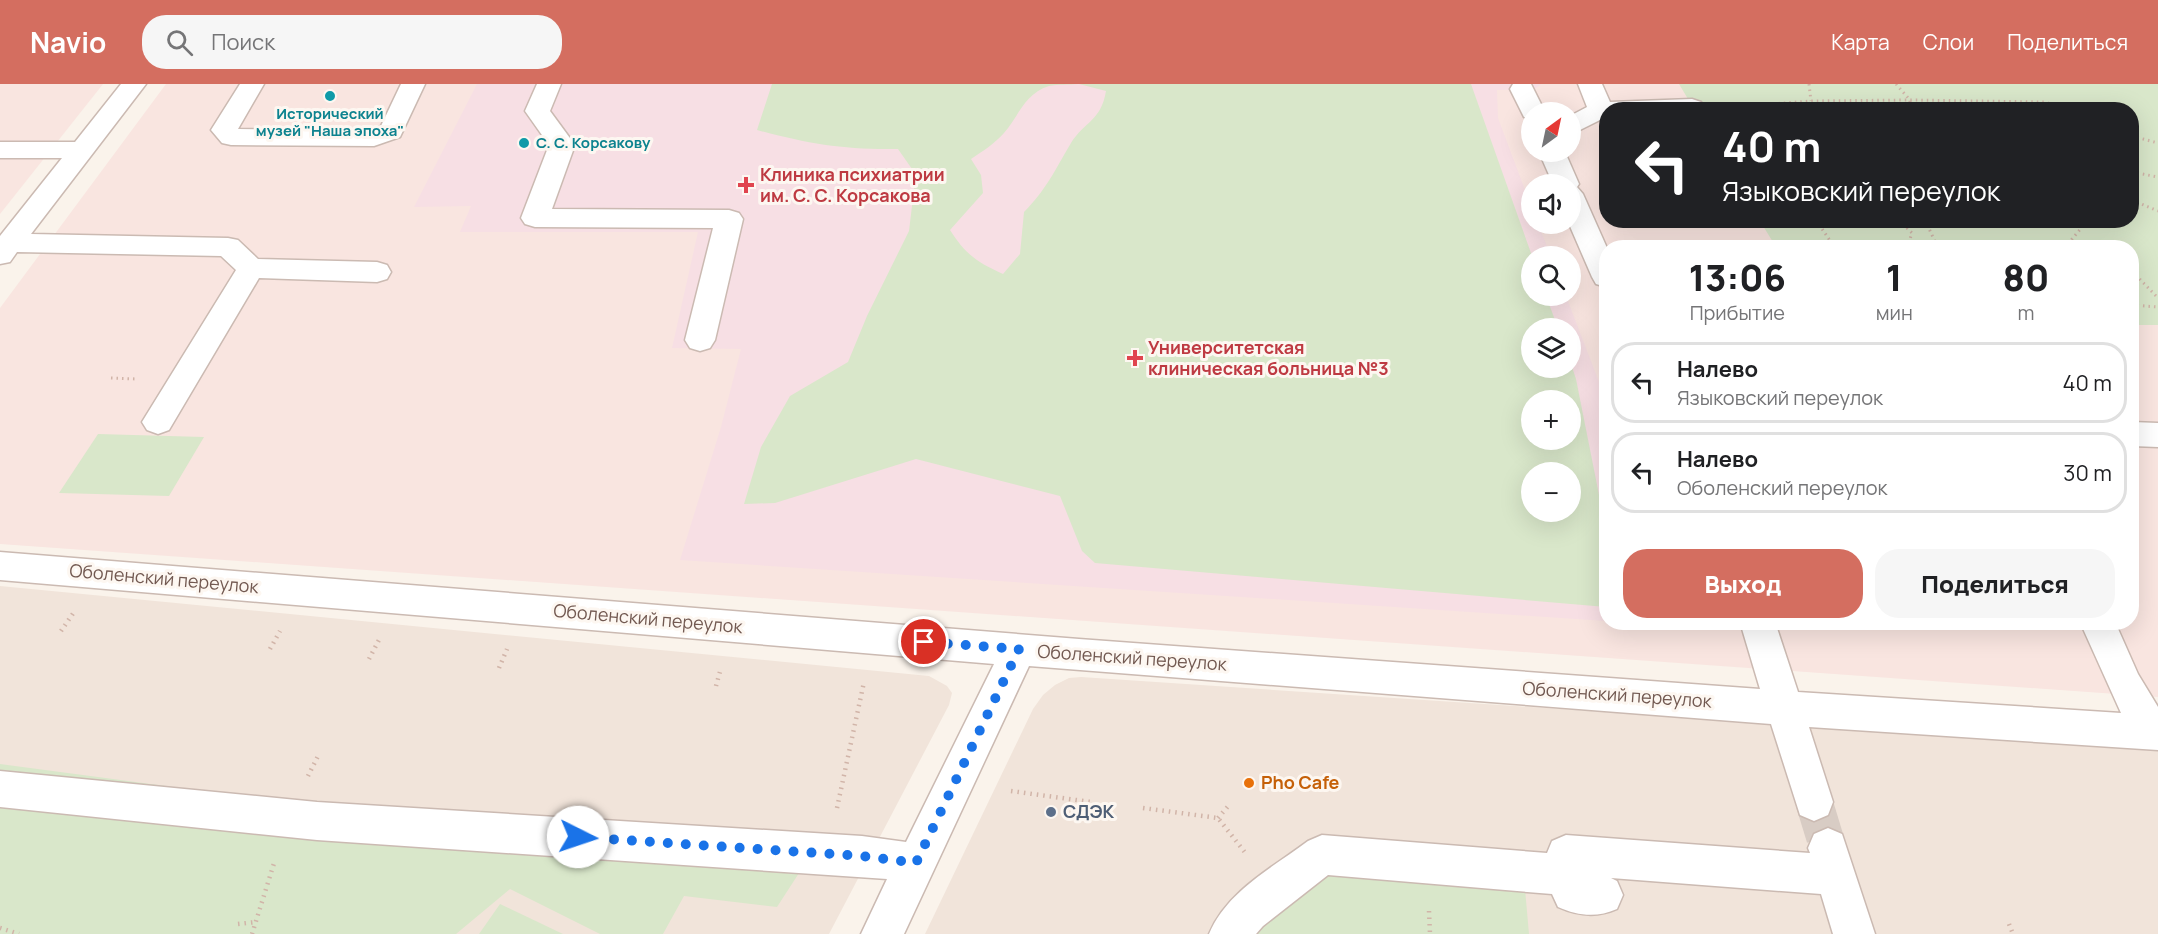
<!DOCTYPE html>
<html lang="ru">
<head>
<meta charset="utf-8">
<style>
	:root { --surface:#fff; --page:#f6f6f6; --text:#202124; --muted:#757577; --line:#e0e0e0; --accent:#d46e60 }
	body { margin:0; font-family:Manrope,sans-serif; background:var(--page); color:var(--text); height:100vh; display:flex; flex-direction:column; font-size:22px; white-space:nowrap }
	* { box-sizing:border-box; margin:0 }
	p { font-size:20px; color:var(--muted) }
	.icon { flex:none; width:33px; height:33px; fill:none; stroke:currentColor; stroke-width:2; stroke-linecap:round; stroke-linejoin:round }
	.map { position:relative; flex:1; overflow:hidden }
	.drawer { position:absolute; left:1599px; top:156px; width:540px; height:390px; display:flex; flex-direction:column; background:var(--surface); border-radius:24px; box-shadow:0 6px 24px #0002 }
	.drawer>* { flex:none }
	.hud { position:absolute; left:1599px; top:18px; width:540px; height:126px; border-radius:24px; box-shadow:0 6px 24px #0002; background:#202124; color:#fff; overflow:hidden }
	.needle { width:39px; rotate:33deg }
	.controls { position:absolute; left:1521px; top:18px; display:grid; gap:12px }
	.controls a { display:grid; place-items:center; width:60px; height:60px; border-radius:50%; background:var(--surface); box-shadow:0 6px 24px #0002; font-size:30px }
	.pin { position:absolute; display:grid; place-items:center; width:51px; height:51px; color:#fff; margin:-26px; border:3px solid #fff; border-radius:50%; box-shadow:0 2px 6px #0007 }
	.me { position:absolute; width:66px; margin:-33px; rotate:94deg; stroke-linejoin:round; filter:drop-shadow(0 0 4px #0008) }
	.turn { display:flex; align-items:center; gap:21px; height:126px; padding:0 24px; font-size:27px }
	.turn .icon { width:78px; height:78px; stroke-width:2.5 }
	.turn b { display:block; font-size:42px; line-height:51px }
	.eta { display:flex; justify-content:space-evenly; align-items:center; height:102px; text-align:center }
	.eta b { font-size:36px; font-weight:800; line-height:42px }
	.primary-button { display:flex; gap:12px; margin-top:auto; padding:12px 24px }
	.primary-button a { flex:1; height:69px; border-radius:24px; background:var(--accent); color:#fff; font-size:24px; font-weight:800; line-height:69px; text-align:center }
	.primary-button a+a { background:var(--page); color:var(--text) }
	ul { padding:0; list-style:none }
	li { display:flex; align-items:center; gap:18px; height:81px; margin:0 12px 9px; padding:0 12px; border:3px solid var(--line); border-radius:24px }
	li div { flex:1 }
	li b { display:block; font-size:22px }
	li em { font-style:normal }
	header { display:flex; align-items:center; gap:36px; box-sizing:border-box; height:84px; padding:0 30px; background:var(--accent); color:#fff }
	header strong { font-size:28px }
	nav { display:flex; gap:33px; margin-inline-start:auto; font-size:21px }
	.search { width:420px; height:54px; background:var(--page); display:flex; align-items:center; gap:15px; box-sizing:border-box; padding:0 21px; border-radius:24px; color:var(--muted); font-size:22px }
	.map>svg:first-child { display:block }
	.residential { fill:#f1e4da }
	.commercial { fill:#f9e5e0; fill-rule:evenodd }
	.medical { fill:#f7dfe4; fill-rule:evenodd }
	.green { fill:#d9e7ca; fill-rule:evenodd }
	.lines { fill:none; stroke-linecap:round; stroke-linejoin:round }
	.minor-tunnel { stroke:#d8ccc4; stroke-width:37; stroke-dasharray:37 18; stroke-linecap:butt }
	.minor-casing { stroke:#cbbab2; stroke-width:3 }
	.path-far1 { stroke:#d1b4a8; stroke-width:3; stroke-dasharray:1.5 4; stroke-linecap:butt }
	.path { stroke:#d1b4a8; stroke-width:4.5; stroke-dasharray:1.5 5; stroke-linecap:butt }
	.minor { fill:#fff; fill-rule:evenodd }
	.route { stroke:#1a73e8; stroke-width:10; stroke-dasharray:0 18 }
	.culture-dot { fill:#0f9aa8; stroke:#fdf7f1; stroke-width:2 }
	.health-dot { fill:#e0444e; stroke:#fdf7f1; stroke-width:2 }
	.food-dot { fill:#e8710a; stroke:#fdf7f1; stroke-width:2 }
	.service-dot { fill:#5c6f8a; stroke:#fdf7f1; stroke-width:2 }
	.labels { text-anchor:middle; stroke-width:6; stroke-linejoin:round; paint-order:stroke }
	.far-culture-label { font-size:15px; font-weight:bold; fill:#0d838f; stroke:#fdf7f1 }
	.health-label { font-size:18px; font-weight:bold; fill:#be3a42; stroke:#fdf7f1; text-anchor:start }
	.street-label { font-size:18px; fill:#725951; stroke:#fdf7f1 }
	.food-label { font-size:18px; font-weight:bold; fill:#c56008; stroke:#fdf7f1; text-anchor:start }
	.service-label { font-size:18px; font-weight:bold; fill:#4e5e75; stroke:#fdf7f1; text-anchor:start }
</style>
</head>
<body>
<header>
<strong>Navio</strong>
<div class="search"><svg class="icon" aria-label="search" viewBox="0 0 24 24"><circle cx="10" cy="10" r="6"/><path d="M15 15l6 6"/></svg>Поиск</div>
<nav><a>Карта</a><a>Слои</a><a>Поделиться</a></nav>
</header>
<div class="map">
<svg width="2158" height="850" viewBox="0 0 2158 850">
	<rect width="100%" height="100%" fill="#faf3eb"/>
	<g class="residential">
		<polygon points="0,502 929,592 947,602 952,609 949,621 829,850 0,850"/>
		<polygon points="1081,593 2158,665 2158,850 925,850 1033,625 1043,611 1055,601 1069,594"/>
	</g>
	<g class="commercial">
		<polygon points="0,0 103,0 0,130"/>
		<path d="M166,0H2158V613L0,460V224ZM1606,26H2132V136H1606ZM1532,28H1570V68H1532ZM1532,100H1570V140H1532ZM1606,164H2132V538H1606ZM1532,172H1570V212H1532ZM1532,244H1570V284H1532ZM1532,316H1570V356H1532ZM1532,388H1570V428H1532Z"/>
	</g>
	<path class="medical" d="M477,0H1541L1535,5L1497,6L1498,34L1531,122L1532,140H1538L1551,172H1532V212H1566L1599,298L1606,331V537L680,476L721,343L741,265L672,264L698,148H460L471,122L414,123ZM1532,244H1570V284H1532ZM1532,316H1570V356H1532ZM1532,388H1570V428H1532Z"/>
	<g class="green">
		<path d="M772,0H1078C1069,1 1058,0 1049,2C1024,10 1019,32 1004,49C994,60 983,67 971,75L981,91L983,109L950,146C966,171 977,178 1003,190L1020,170L1024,128C1046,106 1055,86 1071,59C1085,37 1101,37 1106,7L1079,0H1471L1532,172V212H1546L1558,244H1532V284H1570L1571,280L1576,295L1606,446V523L1095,479L1082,467L1060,412L916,375L775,419L744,420L761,363L790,312L848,278L867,232L909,147L914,105L912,85L898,65C845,66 808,60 757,46ZM1570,316V356H1532V316ZM1532,388H1570V428H1532Z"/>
		<polygon points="1679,0 2158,0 2158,241 2132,241 2132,164 1776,163 1760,137 2132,136 2132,26 1694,25"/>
		<polygon points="98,350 204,353 169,412 59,409"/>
		<polygon points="0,680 801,786 777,823 684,812 663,850 600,850 510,805 456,850 0,850"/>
		<polygon points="1327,786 1525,805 1529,850 1250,850"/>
		<polygon points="500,820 563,850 479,850"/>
	</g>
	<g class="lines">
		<polyline class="minor-tunnel" points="1814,718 1828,764"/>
		<defs>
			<g id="minor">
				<polygon points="121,0 146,0 31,150 228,154 238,156 258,175 377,178 387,181 391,188 387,195 377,198 259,194 169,346 158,350 147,346 142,338 236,186 221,172 17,168 10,178 0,180 0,152 62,74 0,74 0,58 75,58"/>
				<polygon points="240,0 264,0 238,45 371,46 381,42 401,0 425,0 400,53 374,62 231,61 222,59 211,46"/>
				<polygon points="537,0 561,0 550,27 575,61 552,125 729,126 739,129 743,135 715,256 710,264 700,267 690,264 685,256 713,144 535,143 525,140 521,134 549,61 525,27"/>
				<polygon points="1513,0 1531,0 1545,28 1532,28 1532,35 1524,33 1510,5"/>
				<polygon points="1578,0 1602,0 1610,18 1692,15 1701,18 1704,23 1703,26 1606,26 1606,33 1570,51 1570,32 1587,23"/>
				<polygon points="1539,68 1565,68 1579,100 1577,103 1583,110 1607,164 1606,203 1596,200 1592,193 1569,140 1570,100 1553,100"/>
				<polygon points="2132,338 2158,339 2158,363 2132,362"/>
				<polygon points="0,468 1079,555 1760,605 1740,538 1775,538 1798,608 2121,629 2080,538 2115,538 2138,590 2158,623 2158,666 1809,643 1833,718 1828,731 1814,737 1800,731 1771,640 1029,582 904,850 861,850 887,795 317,756 0,723 0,687 317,718 862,752 906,758 994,580 0,496"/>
				<path d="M1828,744L1842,750L1875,850H1833L1821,810L1611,794L1617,797L1623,811L1617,825C1597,834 1578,832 1558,823L1552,810L1328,791L1263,842L1256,850H1209C1227,807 1272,784 1308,757L1322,751L1547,769L1552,757L1566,751L1810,769L1808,764L1814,750Z"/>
			</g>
		</defs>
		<use href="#minor" class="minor-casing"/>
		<g class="path-far1">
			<polyline points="1809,0 1811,17"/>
			<polyline points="1896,0 1910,16 1910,26"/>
			<polyline points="1729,23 1811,17 1910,16 2045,18 2068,26"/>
			<polyline points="2132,52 2158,59"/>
			<polyline points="2132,88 2158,93"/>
			<polyline points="2132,116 2158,127"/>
			<polyline points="1816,136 1835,164"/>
			<polyline points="1873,136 1875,142"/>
			<polyline points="1899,136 1912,149 1907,164"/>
			<polyline points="1925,136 1938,164"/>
			<polyline points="2036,164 2067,161"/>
			<polyline points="2076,164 2067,161 2088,136"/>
			<polyline points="2132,187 2158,214"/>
			<polyline points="2132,221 2158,223"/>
			<polyline points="111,294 137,295"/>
		</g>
		<g class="path">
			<polyline points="61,547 74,528"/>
			<polyline points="270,565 280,547"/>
			<polyline points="369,575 380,554"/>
			<polyline points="499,584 507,565"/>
			<polyline points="716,602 721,584"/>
			<polyline points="308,692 318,672"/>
			<polyline points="1011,707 1091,718"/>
			<polyline points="837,724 864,598"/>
			<polyline points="1143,724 1218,734 1247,771"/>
			<polyline points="1218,734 1230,720"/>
			<polyline points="1429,827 1430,850"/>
			<polyline points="238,840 256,838"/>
			<polyline points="2009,840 2013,850"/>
			<polyline points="0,844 19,850"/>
			<polyline points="252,850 275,776"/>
		</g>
		<use href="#minor" class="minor"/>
	</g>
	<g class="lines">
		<polyline class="route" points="578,753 862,772 916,779 1019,565 924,558"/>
	</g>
	<g class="culture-dot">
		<circle cx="330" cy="12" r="6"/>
		<circle cx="524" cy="59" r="6"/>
	</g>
	<g class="health-dot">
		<path d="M743 92h6v6h6v6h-6v6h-6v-6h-6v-6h6z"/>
		<path d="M1132 265h6v6h6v6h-6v6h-6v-6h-6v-6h6z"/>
	</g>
	<circle class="food-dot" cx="1249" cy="699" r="6"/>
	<circle class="service-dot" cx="1051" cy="728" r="6"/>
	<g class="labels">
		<g class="far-culture-label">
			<text x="330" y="35">Исторический<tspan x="330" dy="17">музей "Наша эпоха"</tspan></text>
			<text x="536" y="64" text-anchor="start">С. С. Корсакову</text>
		</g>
		<g class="health-label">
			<text x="760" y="97">Клиника психиатрии<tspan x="760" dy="21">им. С. С. Корсакова</tspan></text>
			<text x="1148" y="270">Университетская<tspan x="1148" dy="21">клиническая больница №3</tspan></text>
		</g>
		<g class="street-label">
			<text transform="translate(164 495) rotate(5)" y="6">Оболенский переулок</text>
			<text transform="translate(648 535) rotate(5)" y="6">Оболенский переулок</text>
			<text transform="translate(1132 574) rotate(4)" y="6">Оболенский переулок</text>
			<text transform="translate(1617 611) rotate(4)" y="6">Оболенский переулок</text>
		</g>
		<g class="food-label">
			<text x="1261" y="705">Pho Cafe</text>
		</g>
		<g class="service-label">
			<text x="1063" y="734">СДЭК</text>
		</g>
	</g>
</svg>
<div class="controls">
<a><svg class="needle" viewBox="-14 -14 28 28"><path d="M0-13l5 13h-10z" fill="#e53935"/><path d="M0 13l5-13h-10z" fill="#757577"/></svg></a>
<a><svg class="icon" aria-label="sound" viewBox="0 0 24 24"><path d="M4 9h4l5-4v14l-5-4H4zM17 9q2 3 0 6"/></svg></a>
<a><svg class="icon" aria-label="search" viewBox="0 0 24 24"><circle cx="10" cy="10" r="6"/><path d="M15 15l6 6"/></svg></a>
<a><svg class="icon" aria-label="layers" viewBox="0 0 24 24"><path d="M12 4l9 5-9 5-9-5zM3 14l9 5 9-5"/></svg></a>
<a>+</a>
<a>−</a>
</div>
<div class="pin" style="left:924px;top:558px;background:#d93025"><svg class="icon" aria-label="arrive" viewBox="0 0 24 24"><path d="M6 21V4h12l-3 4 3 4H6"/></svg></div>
<svg class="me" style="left:578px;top:753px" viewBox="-20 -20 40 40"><circle r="19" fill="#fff"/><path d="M0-13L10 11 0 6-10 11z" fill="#1a73e8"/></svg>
<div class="hud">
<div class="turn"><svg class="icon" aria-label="left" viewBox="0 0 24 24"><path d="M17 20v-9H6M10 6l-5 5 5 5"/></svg><div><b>40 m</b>Языковский переулок</div></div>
</div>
<section class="drawer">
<div class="eta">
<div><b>13:06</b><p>Прибытие</p></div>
<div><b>1</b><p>мин</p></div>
<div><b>80</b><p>m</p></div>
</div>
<ul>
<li><svg class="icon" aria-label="left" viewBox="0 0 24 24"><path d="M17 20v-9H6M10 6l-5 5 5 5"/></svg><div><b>Налево</b><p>Языковский переулок</p></div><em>40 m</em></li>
<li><svg class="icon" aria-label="left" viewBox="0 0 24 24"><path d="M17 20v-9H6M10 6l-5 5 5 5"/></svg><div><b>Налево</b><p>Оболенский переулок</p></div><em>30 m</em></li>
</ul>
<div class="primary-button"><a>Выход</a><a>Поделиться</a></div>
</section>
</div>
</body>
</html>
